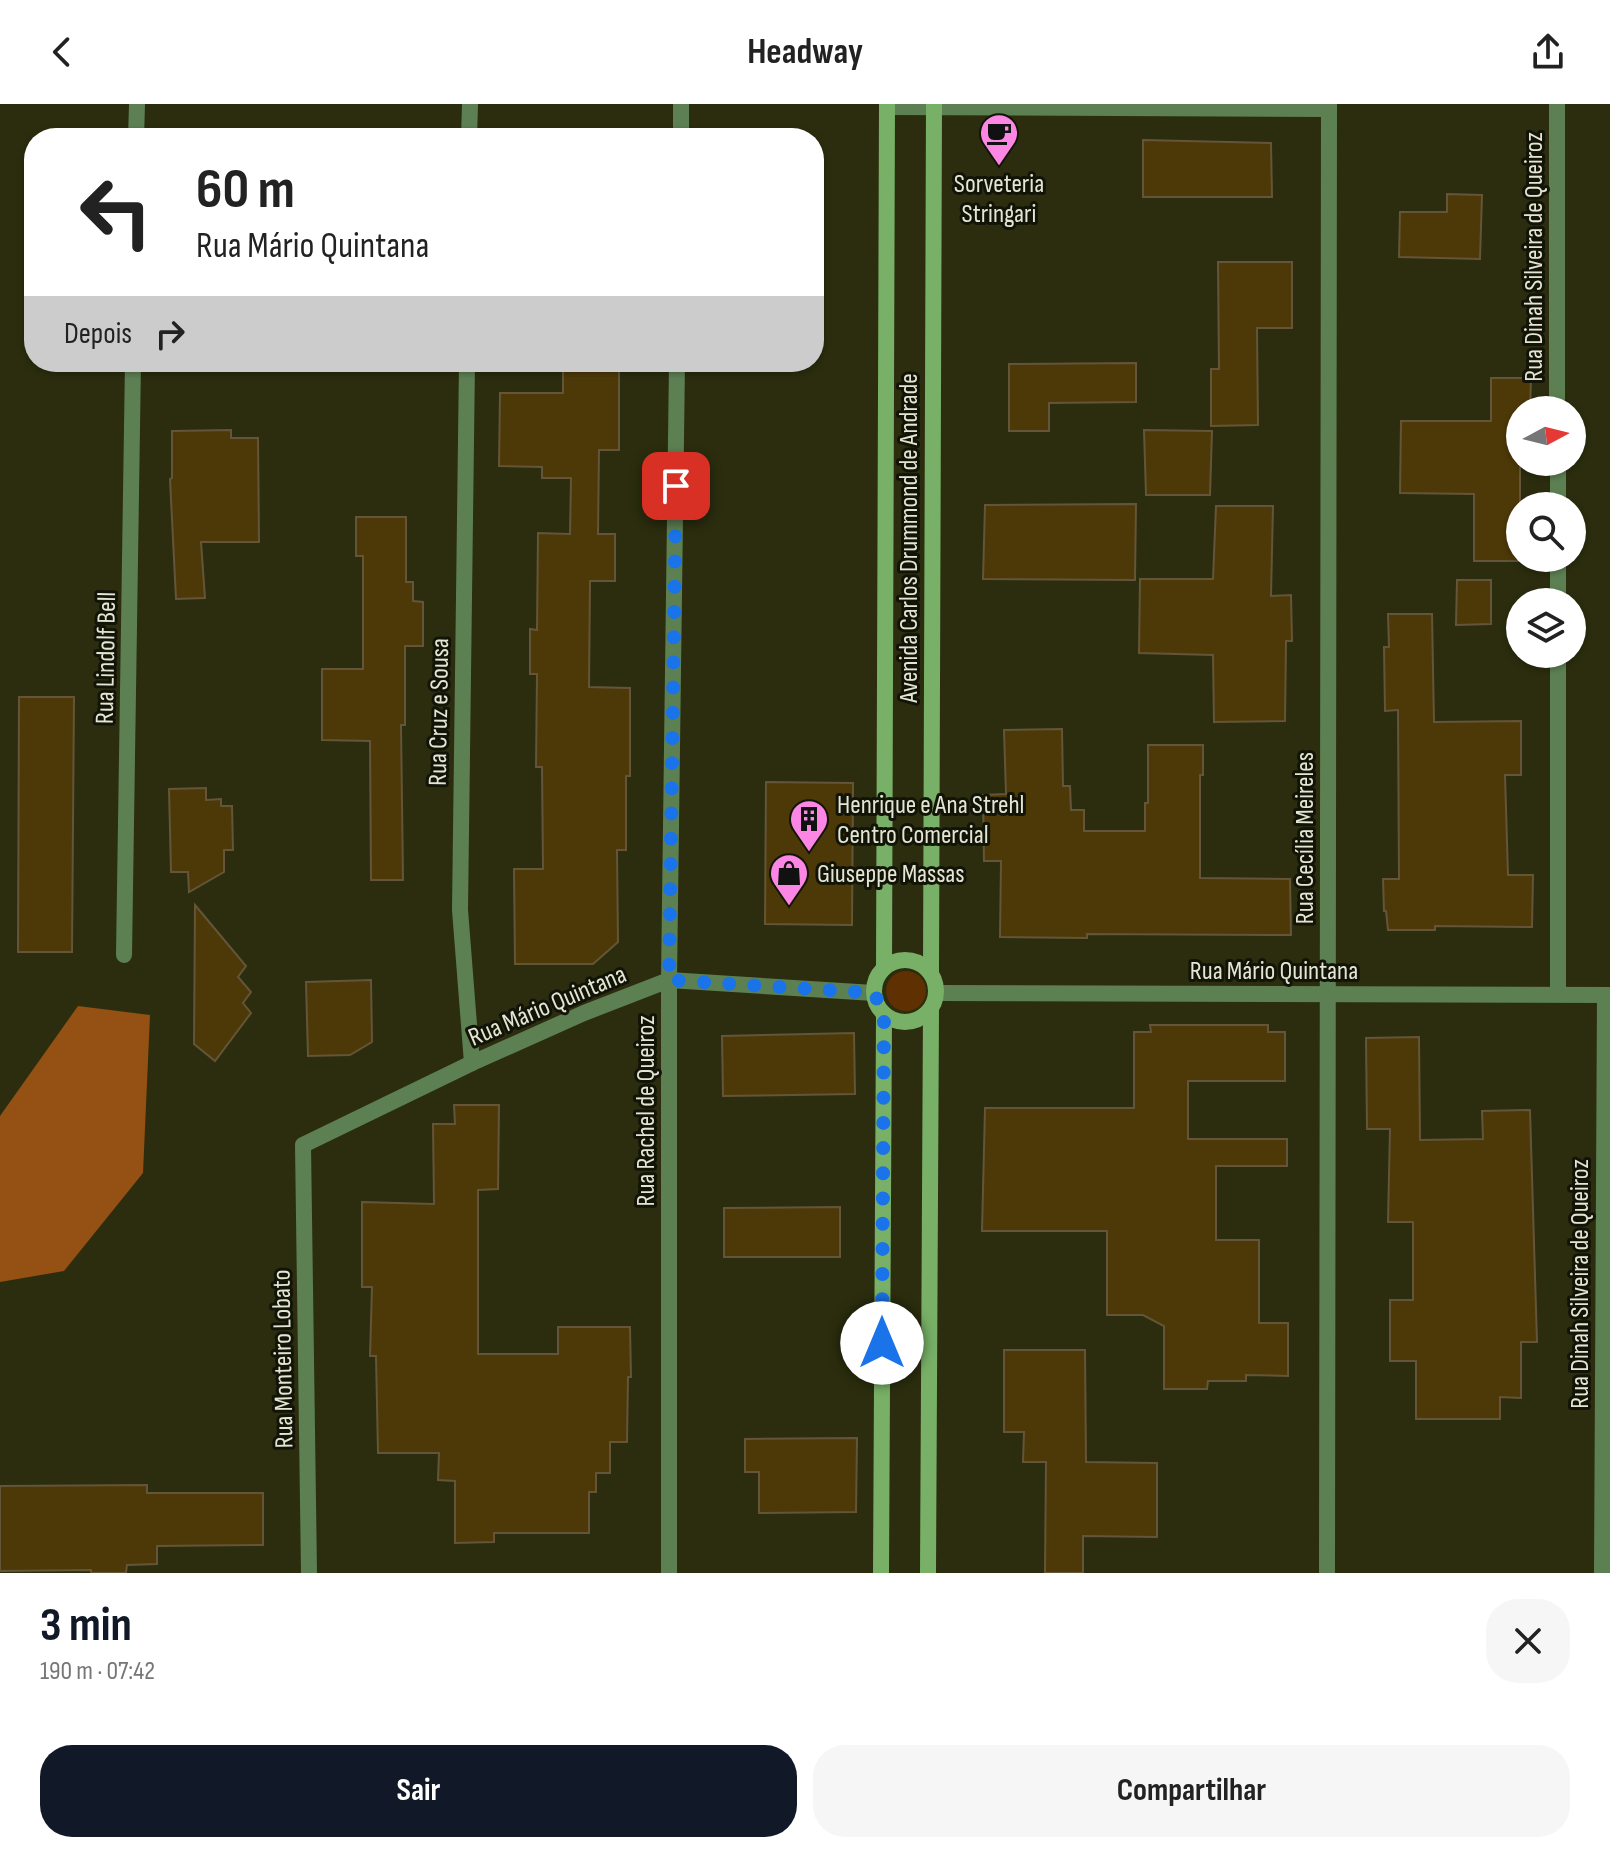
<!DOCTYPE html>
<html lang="pt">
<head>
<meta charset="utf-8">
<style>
	:root { --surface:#fff; --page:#f6f6f6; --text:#222; --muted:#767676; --accent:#111827 }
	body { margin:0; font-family:"Sofia Sans Condensed",sans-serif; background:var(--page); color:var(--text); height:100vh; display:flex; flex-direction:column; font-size:30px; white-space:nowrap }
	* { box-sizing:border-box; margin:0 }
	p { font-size:26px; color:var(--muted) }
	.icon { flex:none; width:44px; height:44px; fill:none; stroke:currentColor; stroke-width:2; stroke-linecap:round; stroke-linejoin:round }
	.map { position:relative; height:1469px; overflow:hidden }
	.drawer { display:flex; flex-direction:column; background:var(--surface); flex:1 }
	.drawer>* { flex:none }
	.banner { position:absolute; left:24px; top:24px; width:800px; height:244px; border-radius:32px; box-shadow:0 2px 6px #0004; background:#fff; color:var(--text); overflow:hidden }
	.needle { width:52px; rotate:83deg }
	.fabs { position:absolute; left:1506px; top:292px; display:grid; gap:16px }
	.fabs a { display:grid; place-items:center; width:80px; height:80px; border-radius:50%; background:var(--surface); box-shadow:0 2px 6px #0004; font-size:40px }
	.pin { position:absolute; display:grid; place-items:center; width:68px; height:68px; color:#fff; margin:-34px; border-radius:16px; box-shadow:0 4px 12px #0006 }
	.me { position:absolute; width:88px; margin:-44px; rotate:0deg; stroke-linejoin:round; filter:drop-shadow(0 0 6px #0008) }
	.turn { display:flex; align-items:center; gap:28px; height:168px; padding:0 40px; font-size:36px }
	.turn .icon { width:104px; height:104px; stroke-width:2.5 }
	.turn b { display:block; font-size:56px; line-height:68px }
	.then { display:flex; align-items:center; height:76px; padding:0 40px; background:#0003; gap:16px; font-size:30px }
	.round { display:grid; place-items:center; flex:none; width:84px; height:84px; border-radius:32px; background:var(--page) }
	.overview { display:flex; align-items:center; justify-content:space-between; height:136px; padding:0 40px }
	h1 { font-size:48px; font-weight:700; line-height:60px; color:var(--accent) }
	.cta { display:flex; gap:16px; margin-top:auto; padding:16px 40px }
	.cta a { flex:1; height:92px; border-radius:32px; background:var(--accent); color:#fff; font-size:32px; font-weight:700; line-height:92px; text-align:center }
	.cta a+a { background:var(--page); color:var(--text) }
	header { display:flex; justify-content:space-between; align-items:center; height:104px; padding:0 40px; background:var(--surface); font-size:36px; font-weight:700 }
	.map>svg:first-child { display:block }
	.green { fill:#5f3001 }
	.forest { fill:#945113 }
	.building { fill:#4d3908; stroke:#645538; stroke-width:2 }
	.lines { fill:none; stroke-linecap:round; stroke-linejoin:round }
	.minor { stroke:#5d8053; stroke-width:16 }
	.secondary { stroke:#78b067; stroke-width:16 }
	.route { stroke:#1a73e8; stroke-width:14; stroke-dasharray:0 25.2 }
	.labels { text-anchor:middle; stroke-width:6; stroke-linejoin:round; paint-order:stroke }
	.poi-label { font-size:26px; fill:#e4e6d4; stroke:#131408; text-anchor:start }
	.street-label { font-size:26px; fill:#e4e6d4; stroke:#131408 }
</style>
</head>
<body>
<header><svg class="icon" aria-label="back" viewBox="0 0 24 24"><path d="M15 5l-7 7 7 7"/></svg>Headway<svg class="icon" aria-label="share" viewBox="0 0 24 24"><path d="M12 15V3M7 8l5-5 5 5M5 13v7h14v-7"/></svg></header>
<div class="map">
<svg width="1610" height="1469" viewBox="0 0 1610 1469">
	<rect width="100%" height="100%" fill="#2b2d0e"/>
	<circle class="green" cx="906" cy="887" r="20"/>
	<polygon class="forest" points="78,902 150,911 143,1069 64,1167 0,1178 0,1012"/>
	<g class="building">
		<polygon points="1143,36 1271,39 1272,93 1143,93"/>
		<polygon points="1447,90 1482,91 1480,155 1399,153 1400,108 1447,108"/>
		<polygon points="1218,158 1292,158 1292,224 1257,224 1258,321 1211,322 1211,265 1219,265"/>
		<polygon points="563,258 619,258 619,346 599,346 598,430 615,430 615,477 590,477 589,583 630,584 630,672 626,672 626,746 617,746 618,838 593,860 515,860 514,765 543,765 542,663 536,663 537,570 530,570 530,525 537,526 538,429 570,430 571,374 542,374 542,363 499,362 500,289 563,289"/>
		<polygon points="1136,259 1136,298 1049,299 1049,327 1009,327 1009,260"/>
		<polygon points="1491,274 1531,274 1530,306 1520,306 1520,457 1474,457 1474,390 1400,389 1401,317 1491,317"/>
		<polygon points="231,326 231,334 258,334 259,438 201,438 205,494 176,495 170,375 172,374 172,327"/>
		<polygon points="1144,326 1212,327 1210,391 1146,391"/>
		<polygon points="1136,400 1135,476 983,475 985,401"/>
		<polygon points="1216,402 1273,402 1271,492 1291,491 1292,537 1286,537 1285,617 1214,618 1213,551 1139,549 1140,475 1213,475"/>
		<polygon points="356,413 406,413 406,478 413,478 413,497 423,498 423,542 405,542 405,621 401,621 403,776 371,776 370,637 322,636 322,565 363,565 363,452 356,452"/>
		<polygon points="1457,476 1491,476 1491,520 1456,521"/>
		<polygon points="1388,510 1432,510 1434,618 1521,617 1521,671 1505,671 1508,771 1533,771 1532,823 1435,822 1435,826 1388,826 1386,807 1384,807 1383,775 1399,775 1398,606 1385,607 1384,543 1389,543"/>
		<polygon points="19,593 74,593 72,848 18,848"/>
		<polygon points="1062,625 1063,682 1070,682 1071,706 1084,706 1084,727 1145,727 1145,699 1148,699 1148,641 1203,641 1203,671 1200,671 1200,774 1290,775 1291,831 1087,830 1087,834 1000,833 1001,757 984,757 983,691 1006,690 1004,626"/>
		<polygon points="766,678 853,679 852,821 765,820"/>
		<polygon points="206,684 206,696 221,695 221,702 232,702 233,746 224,746 224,768 189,788 188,768 171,768 169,685"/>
		<polygon points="195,801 246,862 238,873 251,888 243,899 251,909 215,957 194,940"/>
		<polygon points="371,876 372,938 350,951 308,952 306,878"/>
		<polygon points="1150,921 1268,921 1268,928 1285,928 1285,977 1188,977 1188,1035 1287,1035 1287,1062 1216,1062 1216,1136 1259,1136 1259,1219 1288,1219 1288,1272 1246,1271 1246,1277 1208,1277 1207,1285 1164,1285 1164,1222 1143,1211 1107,1211 1107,1127 982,1127 985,1004 1134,1004 1134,928 1151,928"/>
		<polygon points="854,929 855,990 723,992 722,932"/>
		<polygon points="1419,933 1420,1036 1483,1035 1482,1007 1530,1006 1537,1238 1521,1238 1521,1294 1500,1293 1500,1315 1416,1315 1416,1257 1390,1257 1390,1196 1413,1196 1413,1118 1388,1118 1390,1025 1367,1025 1366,934"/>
		<polygon points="454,1001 499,1001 498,1085 478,1086 478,1250 558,1250 558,1223 630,1223 631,1273 628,1273 627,1338 610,1338 610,1369 596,1369 596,1388 589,1388 589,1429 494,1429 494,1438 455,1439 455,1377 438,1376 439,1349 378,1349 376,1252 370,1252 372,1183 362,1183 362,1098 434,1100 433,1020 455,1020"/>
		<polygon points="840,1103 840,1153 724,1153 724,1104"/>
		<polygon points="1004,1246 1085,1246 1086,1358 1157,1359 1157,1433 1083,1432 1083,1469 1045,1469 1046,1358 1023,1358 1024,1328 1004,1328"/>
		<polygon points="857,1334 856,1408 759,1409 759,1368 745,1368 745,1335"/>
		<polygon points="147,1381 147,1389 263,1389 263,1441 157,1442 157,1460 127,1461 126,1469 91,1469 91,1466 0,1467 0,1382"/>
	</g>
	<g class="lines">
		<g class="minor">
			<polyline points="1557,0 1557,306"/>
			<polyline points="887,3 1329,5"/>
			<polyline points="136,34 137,0"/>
			<polyline points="469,34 470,0"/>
			<polyline points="681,34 681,0"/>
			<polyline points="467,258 460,806 472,959"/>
			<polyline points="1558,358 1558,402"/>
			<polyline points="1558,454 1558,498"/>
			<polyline points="1558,550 1558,890"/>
			<polyline points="124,851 133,258"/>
			<polyline points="937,889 1610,891"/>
			<polyline points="309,1469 303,1041 472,959 584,909 669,876 874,889"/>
			<polyline points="669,1469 669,876 677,258"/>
			<polyline points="1327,1469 1329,0"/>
			<polyline points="1602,1469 1605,891"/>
		</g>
		<g class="secondary">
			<circle cx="905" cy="887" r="31"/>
			<polyline points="884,864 887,0"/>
			<polyline points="931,868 934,0"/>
			<polyline points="881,1469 884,910"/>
			<polyline points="928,1469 931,906"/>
		</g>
	</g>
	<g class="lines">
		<polyline class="route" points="676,382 669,876 874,889 884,910 882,1239"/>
	</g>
	<defs>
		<symbol id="cafe-pin" viewBox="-11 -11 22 30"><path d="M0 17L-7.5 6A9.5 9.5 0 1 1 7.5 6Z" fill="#fc86e4" stroke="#131408"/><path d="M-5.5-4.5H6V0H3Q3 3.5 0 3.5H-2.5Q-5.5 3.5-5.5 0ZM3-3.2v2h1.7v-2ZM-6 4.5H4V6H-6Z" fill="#111"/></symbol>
		<symbol id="building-pin" viewBox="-11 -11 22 30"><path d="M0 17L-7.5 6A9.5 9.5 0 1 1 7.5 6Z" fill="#fc86e4" stroke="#131408"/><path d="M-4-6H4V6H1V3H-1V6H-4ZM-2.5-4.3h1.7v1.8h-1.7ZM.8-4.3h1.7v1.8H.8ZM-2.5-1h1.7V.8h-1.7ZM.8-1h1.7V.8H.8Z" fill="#111"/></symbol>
		<symbol id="shop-pin" viewBox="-11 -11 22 30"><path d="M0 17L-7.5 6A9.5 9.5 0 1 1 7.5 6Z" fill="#fc86e4" stroke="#131408"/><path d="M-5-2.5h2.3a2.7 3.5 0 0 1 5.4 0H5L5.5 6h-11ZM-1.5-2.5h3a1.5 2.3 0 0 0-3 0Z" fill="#111"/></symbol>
	</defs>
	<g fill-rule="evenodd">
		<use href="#cafe-pin" x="977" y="7" width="44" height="60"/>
		<use href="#building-pin" x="787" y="693" width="44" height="60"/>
		<use href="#shop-pin" x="767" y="747" width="44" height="60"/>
	</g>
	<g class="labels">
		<g class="poi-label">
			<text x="999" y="88" text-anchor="middle">Sorveteria<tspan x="999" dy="30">Stringari</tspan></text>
			<text x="837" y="709">Henrique e Ana Strehl<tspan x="837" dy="30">Centro Comercial</tspan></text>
			<text x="817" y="778">Giuseppe Massas</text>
		</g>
		<g class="street-label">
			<text transform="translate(1533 153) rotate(-90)" y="9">Rua Dinah Silveira de Queiroz</text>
			<text transform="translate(908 434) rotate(-90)" y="9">Avenida Carlos Drummond de Andrade</text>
			<text transform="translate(105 554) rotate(-89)" y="9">Rua Lindolf Bell</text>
			<text transform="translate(438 608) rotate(-89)" y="9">Rua Cruz e Sousa</text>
			<text transform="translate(1304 734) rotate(-90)" y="9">Rua Cecília Meireles</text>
			<text x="1274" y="875">Rua Mário Quintana</text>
			<text transform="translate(547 901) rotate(-23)" y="9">Rua Mário Quintana</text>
			<text transform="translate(645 1007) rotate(-90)" y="9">Rua Rachel de Queiroz</text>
			<text transform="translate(1579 1180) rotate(-90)" y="9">Rua Dinah Silveira de Queiroz</text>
			<text transform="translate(282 1255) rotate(-91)" y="9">Rua Monteiro Lobato</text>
		</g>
	</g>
</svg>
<div class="fabs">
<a><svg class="needle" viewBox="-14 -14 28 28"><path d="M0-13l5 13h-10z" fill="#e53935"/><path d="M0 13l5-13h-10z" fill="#767676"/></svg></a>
<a><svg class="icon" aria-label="search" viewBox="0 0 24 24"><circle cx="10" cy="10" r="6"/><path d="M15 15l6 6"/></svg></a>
<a><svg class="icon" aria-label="layers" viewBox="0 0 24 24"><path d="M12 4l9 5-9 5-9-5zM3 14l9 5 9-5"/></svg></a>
</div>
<div class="pin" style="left:676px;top:382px;background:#d93025"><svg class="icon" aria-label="arrive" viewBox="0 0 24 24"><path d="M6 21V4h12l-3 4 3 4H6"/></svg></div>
<svg class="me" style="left:882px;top:1239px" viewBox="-20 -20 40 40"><circle r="19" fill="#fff"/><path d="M0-13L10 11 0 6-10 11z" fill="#1a73e8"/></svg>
<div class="banner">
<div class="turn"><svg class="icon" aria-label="left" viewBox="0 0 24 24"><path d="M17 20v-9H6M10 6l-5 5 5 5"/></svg><div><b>60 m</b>Rua Mário Quintana</div></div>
<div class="then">Depois<svg class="icon" aria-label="right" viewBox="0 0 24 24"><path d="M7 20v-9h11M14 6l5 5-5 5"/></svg></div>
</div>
</div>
<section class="drawer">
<div class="overview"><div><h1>3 min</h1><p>190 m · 07:42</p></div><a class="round"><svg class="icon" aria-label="close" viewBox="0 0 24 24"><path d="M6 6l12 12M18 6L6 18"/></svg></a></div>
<div class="cta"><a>Sair</a><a>Compartilhar</a></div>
</section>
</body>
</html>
